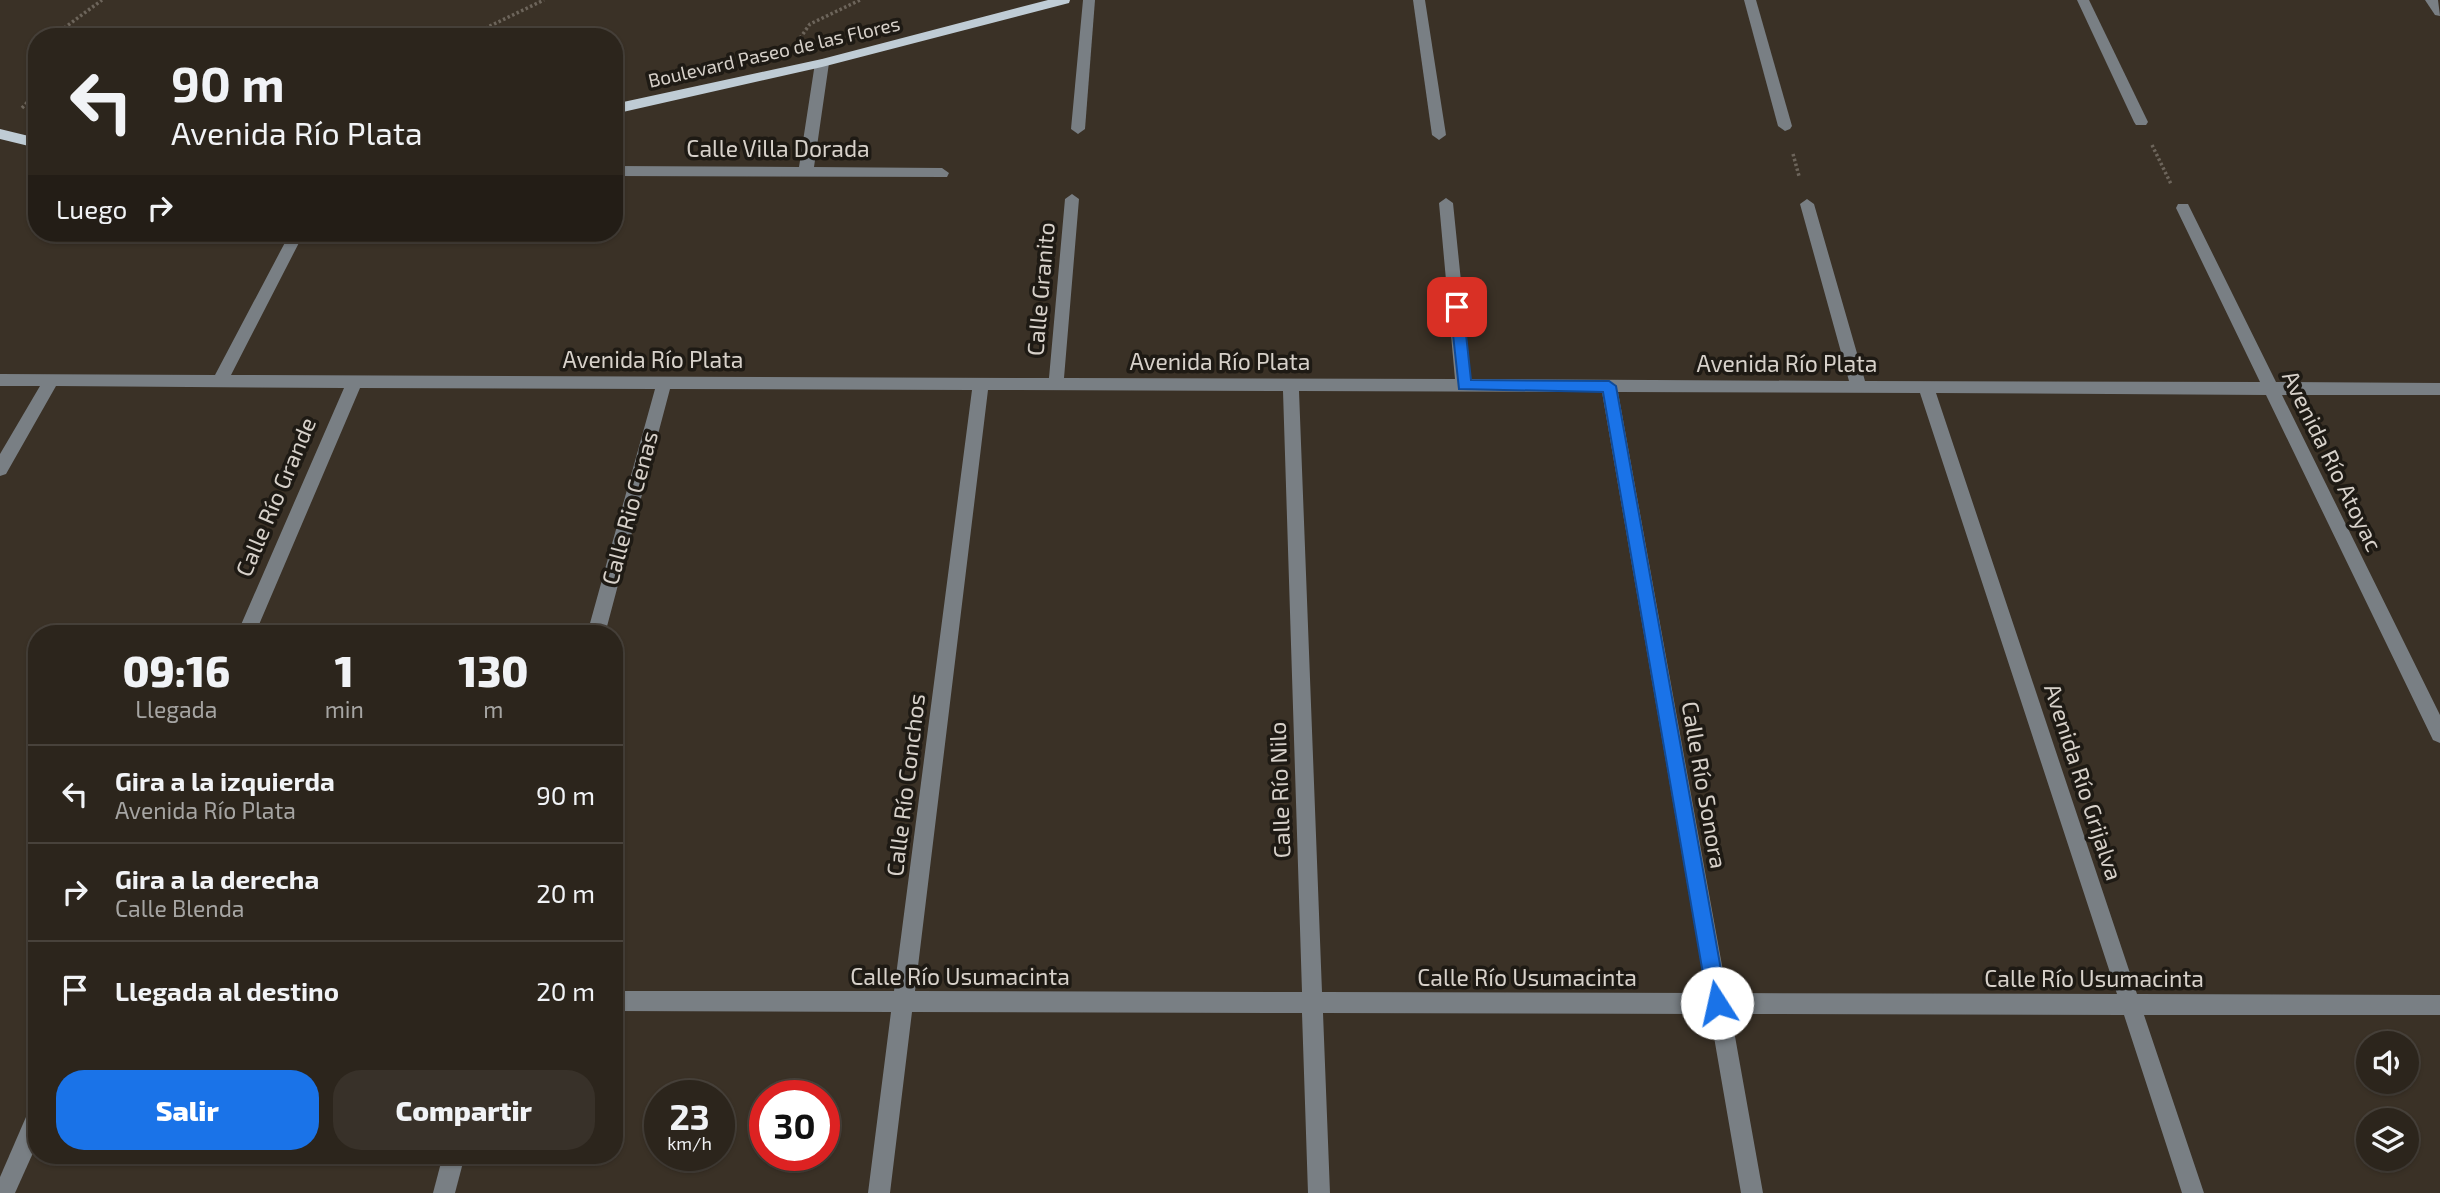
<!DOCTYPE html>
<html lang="es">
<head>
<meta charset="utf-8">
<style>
	:root { --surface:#2c251c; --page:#383129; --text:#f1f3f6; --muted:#a6a5a3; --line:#48423b; --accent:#1a73e8 }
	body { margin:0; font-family:"Exo 2",sans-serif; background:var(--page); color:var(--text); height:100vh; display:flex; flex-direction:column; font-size:26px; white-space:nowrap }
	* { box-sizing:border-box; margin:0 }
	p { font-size:23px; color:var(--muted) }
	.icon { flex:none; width:38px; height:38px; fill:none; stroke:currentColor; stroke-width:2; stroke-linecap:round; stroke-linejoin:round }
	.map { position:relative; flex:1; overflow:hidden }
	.drawer { position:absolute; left:28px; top:625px; width:595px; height:539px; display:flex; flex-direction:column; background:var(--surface); border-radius:28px; box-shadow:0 2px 5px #0004,0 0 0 2px var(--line) }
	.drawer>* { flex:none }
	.banner { position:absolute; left:28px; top:28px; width:595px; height:214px; border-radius:28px; box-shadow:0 2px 5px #0004,0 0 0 2px var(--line); background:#2c251c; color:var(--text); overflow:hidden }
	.fabs { position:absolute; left:2356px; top:1031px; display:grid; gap:14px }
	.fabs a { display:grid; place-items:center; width:63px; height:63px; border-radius:50%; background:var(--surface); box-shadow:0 2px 5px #0004,0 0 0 2px var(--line); font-size:35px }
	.speed { position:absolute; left:644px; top:1080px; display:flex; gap:14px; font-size:35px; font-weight:700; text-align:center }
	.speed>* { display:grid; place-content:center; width:91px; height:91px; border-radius:50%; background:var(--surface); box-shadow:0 2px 5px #0004,0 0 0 2px var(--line); line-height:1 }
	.speed small { font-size:18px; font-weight:400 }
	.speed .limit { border:10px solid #d22; background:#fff; color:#111 }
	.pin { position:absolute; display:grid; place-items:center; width:60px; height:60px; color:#fff; margin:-30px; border-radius:14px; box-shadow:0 4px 10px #0006 }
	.me { position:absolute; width:77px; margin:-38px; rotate:350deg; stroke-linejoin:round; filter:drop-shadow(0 0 5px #0008) }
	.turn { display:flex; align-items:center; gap:24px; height:147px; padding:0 28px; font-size:32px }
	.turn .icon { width:91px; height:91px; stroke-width:2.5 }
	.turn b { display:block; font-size:49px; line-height:60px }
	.then { display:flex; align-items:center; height:66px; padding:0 28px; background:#0003; gap:14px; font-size:26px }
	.eta { display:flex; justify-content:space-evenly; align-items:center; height:119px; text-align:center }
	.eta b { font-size:42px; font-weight:800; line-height:49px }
	.action { display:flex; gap:14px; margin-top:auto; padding:14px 28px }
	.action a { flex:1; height:80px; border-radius:28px; background:var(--accent); color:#fff; font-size:28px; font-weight:800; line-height:80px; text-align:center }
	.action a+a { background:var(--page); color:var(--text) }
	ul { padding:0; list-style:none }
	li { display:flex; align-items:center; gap:21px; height:98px; padding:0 28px; border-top:2px solid var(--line) }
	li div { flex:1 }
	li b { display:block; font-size:26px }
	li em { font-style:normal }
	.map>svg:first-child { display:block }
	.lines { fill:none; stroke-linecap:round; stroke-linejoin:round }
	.path { stroke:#6d655b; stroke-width:3.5; stroke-dasharray:2.5 2.5; stroke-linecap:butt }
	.minor { fill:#797f84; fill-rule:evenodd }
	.major { fill:#bfccd5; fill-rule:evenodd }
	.route { fill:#1a73e8; stroke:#114b97; stroke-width:2 }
	.labels { text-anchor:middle; stroke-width:7; stroke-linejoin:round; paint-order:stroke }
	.far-street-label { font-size:19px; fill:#d7d1ca; stroke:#1e1a14 }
	.street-label { font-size:23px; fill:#d7d1ca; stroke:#1e1a14 }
</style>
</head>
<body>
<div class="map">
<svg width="2440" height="1193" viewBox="0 0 2440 1193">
	<rect width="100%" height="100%" fill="#3a3126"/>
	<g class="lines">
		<g class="path">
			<polyline points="52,37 102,0"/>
			<polyline points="467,37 544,0"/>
			<polyline points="800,38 810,24 860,0"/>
			<polyline points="22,108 33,96 37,57"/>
			<polyline points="2152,145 2171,184"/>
			<polyline points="1793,154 1799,176"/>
		</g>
		<g class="minor">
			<polygon points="1083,0 1095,0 1085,129 1078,134 1071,129"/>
			<polygon points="1413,0 1425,0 1446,135 1439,140 1432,135"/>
			<polygon points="1744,0 1756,0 1792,126 1790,129 1785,131 1778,126"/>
			<polygon points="2077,0 2089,0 2148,122 2146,125 2136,125 2134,122"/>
			<polygon points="2425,0 2438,0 2440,16 2435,15"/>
			<polygon points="822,59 829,63 814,167 942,168 949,173 947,177 614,176 614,166 799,167 815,63"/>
			<path d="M1072,194L1079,199L1064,378L1455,379L1439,203L1446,198L1453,203L1471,379L1849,381L1800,204L1807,199L1814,204L1865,381L2260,382L2176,208L2178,204H2188L2276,382L2440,383V395H2282L2440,715V743L2433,740L2266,395L1936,393L2137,994L2440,995V1015H2144L2204,1193H2182L2124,1015L1731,1014L1763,1193H1741L1710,1014L1323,1013L1330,1193H1308L1302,1013L912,1012L890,1193H868L891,1012L614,1011V991H894L972,390L670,389L605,634H587L655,389L360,388L255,634H237L344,388L56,386L6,474L0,476V454L40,386H0V374L215,375L290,233H304L231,375L1049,378L1065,199ZM988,390L1283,391L1302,992L915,991ZM1299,391L1602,392L1706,993L1322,992ZM1618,392L1920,393L2117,994L1727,993Z"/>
			<polygon points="37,1107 37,1144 15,1193 0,1193 0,1177 29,1110"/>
			<polygon points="443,1155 465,1155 455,1193 433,1193"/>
		</g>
		<g class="major">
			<polygon points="1048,0 1070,0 1069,3 822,67 614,114 614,104 822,59"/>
			<polygon points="0,129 37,138 37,148 0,139"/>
		</g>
	</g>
	<polygon class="route" points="1457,302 1463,307 1471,380 1609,381 1616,386 1727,1003 1724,1009 1717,1012 1711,1009 1708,1003 1603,392 1459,389 1450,307"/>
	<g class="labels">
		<g class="far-street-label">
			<text transform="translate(774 52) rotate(-13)" y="7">Boulevard Paseo de las Flores</text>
		</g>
		<g class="street-label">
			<text x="778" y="157">Calle Villa Dorada</text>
			<text transform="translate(1041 289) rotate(-85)" y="8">Calle Granito</text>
			<text x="653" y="368">Avenida Río Plata</text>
			<text x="1220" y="370">Avenida Río Plata</text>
			<text x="1787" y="372">Avenida Río Plata</text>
			<text transform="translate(2332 461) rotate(64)" y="8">Avenida Río Atoyac</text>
			<text transform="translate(276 497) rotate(-67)" y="8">Calle Río Grande</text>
			<text transform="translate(630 508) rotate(-75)" y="8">Calle Rio Cenas</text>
			<text transform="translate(2083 782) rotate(72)" y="8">Avenida Río Grijalva</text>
			<text transform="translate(906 785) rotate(-83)" y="8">Calle Río Conchos</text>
			<text transform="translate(1704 785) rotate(80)" y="8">Calle Río Sonora</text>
			<text transform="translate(1280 790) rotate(-92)" y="8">Calle Río Nilo</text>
			<text x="960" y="985">Calle Río Usumacinta</text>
			<text x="1527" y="986">Calle Río Usumacinta</text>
			<text x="2094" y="987">Calle Río Usumacinta</text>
		</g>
	</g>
</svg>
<div class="fabs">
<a><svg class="icon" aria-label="sound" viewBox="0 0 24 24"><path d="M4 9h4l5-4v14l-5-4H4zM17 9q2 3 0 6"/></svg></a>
<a><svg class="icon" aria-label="layers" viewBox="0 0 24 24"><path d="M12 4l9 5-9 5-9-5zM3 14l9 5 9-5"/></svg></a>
</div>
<div class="speed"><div>23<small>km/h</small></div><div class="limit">30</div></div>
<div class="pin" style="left:1457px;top:307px;background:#d93025"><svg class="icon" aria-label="arrive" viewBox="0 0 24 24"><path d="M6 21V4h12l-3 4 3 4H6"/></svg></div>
<svg class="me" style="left:1717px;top:1003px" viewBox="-20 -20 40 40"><circle r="19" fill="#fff"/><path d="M0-13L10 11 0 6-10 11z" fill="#1a73e8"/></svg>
<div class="banner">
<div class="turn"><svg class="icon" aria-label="left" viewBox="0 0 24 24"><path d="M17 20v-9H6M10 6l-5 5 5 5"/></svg><div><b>90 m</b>Avenida Río Plata</div></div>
<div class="then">Luego<svg class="icon" aria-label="right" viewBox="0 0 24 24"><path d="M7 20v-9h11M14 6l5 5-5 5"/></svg></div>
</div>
<section class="drawer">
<div class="eta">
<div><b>09:16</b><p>Llegada</p></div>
<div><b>1</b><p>min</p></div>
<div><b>130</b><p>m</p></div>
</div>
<ul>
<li><svg class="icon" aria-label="left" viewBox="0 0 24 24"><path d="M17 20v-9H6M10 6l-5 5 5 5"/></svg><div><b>Gira a la izquierda</b><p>Avenida Río Plata</p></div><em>90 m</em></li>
<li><svg class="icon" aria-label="right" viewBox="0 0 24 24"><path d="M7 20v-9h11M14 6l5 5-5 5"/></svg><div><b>Gira a la derecha</b><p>Calle Blenda</p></div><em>20 m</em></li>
<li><svg class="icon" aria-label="arrive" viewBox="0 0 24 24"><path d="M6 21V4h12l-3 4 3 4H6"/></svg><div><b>Llegada al destino</b></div><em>20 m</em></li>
</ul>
<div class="action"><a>Salir</a><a>Compartir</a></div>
</section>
</div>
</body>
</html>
